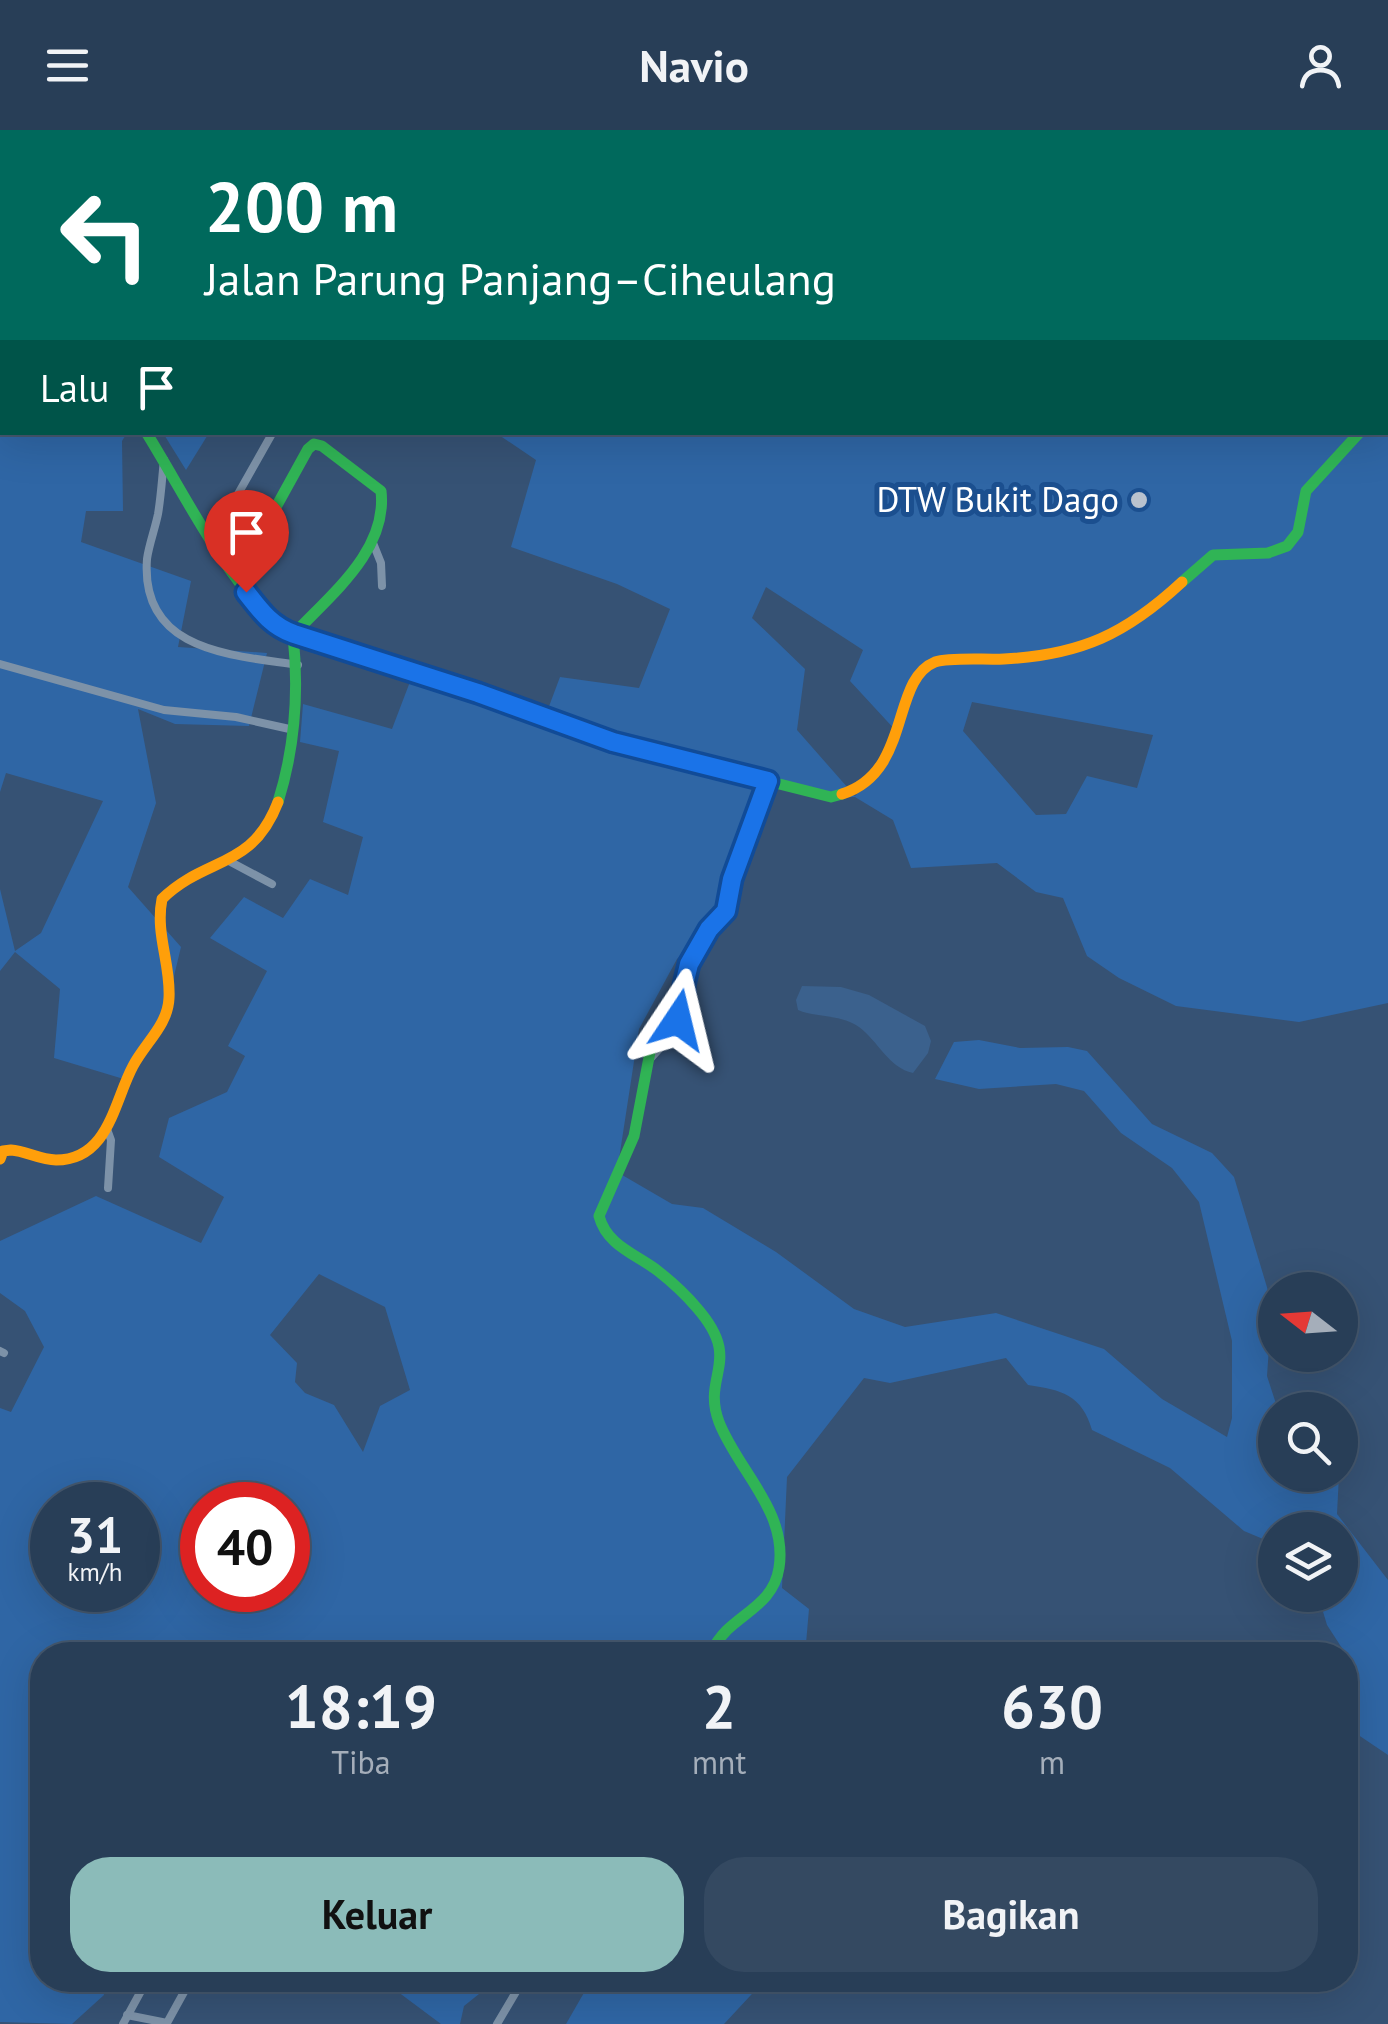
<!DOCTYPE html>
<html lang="id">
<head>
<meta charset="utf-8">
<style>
	:root { --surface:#283e57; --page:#344961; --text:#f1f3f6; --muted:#a5aeba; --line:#44576d; --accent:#8bbbb9 }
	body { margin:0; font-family:"PT Sans",sans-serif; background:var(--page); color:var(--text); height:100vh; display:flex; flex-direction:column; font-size:38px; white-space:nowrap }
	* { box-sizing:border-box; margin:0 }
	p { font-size:32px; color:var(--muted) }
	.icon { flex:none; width:55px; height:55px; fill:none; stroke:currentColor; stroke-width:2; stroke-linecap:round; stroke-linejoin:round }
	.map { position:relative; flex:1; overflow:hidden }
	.panel { position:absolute; left:30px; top:1512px; width:1328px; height:350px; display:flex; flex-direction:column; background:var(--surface); border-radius:40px; box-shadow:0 10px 40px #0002,0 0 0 2px var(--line) }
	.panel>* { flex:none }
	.banner { position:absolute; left:0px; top:0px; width:1390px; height:305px; box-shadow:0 10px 40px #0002,0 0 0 2px var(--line); background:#00695c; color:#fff; overflow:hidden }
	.needle { width:65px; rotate:287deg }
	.controls { position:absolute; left:1258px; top:1142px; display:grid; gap:20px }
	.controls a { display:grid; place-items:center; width:100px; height:100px; border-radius:50%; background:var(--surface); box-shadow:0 10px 40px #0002,0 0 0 2px var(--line); font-size:50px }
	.speed { position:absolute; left:30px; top:1352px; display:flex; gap:20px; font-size:50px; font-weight:700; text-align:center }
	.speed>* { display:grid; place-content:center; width:130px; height:130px; border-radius:50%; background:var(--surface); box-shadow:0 10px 40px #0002,0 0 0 2px var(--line); line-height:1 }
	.speed small { font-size:25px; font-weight:400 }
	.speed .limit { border:15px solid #d22; background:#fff; color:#111 }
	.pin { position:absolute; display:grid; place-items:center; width:85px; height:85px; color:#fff; margin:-102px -42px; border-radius:50% 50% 50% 0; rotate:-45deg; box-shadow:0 0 10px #0007 }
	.pin .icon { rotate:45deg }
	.me { position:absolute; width:110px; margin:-55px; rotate:10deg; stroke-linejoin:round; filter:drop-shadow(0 0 8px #0008) }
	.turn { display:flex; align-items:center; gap:35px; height:210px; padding:0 40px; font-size:45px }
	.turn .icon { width:130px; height:130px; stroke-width:2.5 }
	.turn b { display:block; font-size:70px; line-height:85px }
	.then { display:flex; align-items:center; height:95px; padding:0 40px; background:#0003; gap:20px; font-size:38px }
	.eta { display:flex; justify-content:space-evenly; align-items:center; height:170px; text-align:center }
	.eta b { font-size:60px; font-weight:600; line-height:70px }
	.button { display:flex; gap:20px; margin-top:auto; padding:20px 40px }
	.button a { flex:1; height:115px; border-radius:40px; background:var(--accent); color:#111; font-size:40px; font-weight:600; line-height:115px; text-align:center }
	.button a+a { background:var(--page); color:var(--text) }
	header { display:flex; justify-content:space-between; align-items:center; height:130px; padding:0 40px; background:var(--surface); font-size:45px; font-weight:600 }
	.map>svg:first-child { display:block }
	.green { fill:#2f66a5; fill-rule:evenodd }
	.water { fill:#3b618d }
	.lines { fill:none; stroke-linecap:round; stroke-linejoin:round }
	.street { stroke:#7d92a8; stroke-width:8 }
	.fast { stroke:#30b455; stroke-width:11 }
	.slow { stroke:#ff9f0a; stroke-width:11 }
	.route-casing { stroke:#114b97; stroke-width:25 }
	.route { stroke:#1a73e8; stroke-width:18 }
	.poi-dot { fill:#b9c2ce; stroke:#1b4f8f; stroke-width:4 }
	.labels { text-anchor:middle; stroke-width:10; stroke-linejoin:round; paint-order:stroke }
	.poi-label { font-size:35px; fill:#fff; stroke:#1b4f8f; text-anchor:end }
</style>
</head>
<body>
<header><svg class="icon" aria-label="menu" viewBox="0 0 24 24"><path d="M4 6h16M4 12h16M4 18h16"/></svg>Navio<svg class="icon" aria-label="person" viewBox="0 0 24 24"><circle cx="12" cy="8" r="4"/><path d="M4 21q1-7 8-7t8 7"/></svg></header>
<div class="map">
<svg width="1388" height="1894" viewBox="0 0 1388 1894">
	<rect width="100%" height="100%" fill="#365274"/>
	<g class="green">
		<polygon points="0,0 83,2 2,2 2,302 127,303 122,311 123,381 86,381 81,412 191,451 178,517 267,523 249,596 175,594 138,579 156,673 128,757 181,817 174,846 171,887 127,950 54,928 60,859 15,822 0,841 0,759 15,821 41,803 103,671 6,643 0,662"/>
		<path d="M117,0H1388V873L1299,892L1176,876L1119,848L1087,826L1063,768L1036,762L997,733L911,738L893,690L855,667H824L764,650L721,784L677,829L639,899L617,1042L672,1074L703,1078L776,1122L854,1179L905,1197L996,1183L1104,1219L1162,1269L1227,1307L1232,1288V1211L1199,1072L1172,1038L1121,1003L1084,961L1056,954L979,959L935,949L954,912L979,910L1020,918L1068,917L1087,921L1152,994L1212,1023L1234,1047L1272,1174L1267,1246L1278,1280H1275V1345H1339L1337,1384L1388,1450V1625L1345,1596V1538L1351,1532L1327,1495L1318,1465H1340V1400H1275V1414L1244,1401L1170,1338L1092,1300C1082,1265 1062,1260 1028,1255L1006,1228L890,1253L864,1248L787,1347L782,1458L809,1479L805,1525H42V1850H101L104,1865L72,1894L0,1892V1278L11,1282L44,1217L25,1181L0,1163V1111L96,1066L201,1113L224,1067L159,1027L169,988L227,962L245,926L228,916L267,841L210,808L244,767L283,788L310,749L348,765L363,707L323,692L339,621L300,612L303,574L392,599L416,536L548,579L560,547L639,558L670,479L617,454L511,417L536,330L496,303L1388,302V2ZM766,457L863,520L850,551L898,603L881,640L855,666L797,600L805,539L752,488ZM972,572L1153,605L1137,658L1087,646L1066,684L1036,685L963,601ZM319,1144L385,1177L410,1260L380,1276L363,1322L334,1275L305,1263L295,1252L297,1233L270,1205ZM52,1375H138V1460H52ZM202,1375H288V1460H202Z"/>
		<polygon points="163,303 209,303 186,340"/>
		<polygon points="382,1850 489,1850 494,1852 464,1876 460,1894 441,1894"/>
		<polygon points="584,1850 765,1850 724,1894 566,1894 585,1861"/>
	</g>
	<path class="water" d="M802,856L841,857L869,865L925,896L931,911L928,923L913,943C889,938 878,911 859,897C841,884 817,888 798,880L796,870Z"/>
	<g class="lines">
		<g class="street">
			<path d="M164,330C162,348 161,367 158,384C155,399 149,414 147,429C140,522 232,525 298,535"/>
			<polyline points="212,410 273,302"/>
			<polyline points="373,413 381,433 382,456"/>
			<polyline points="0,534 164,580 236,587 294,600"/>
			<polyline points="227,730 272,754"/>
			<polyline points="649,930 661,917 670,896"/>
			<polyline points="107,999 111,1010 108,1058"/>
			<polyline points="0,1221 4,1223"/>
			<polyline points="127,1885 167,1893 189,1853"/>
			<polyline points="123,1894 147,1850"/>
			<polyline points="497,1894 523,1850"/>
		</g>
		<g class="fast">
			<polyline points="71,0 72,2"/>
			<polyline points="1388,249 1388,250"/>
			<path d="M146,302C188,370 222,443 280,499L478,563L613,612L831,667L842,664"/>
			<path d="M229,438L265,397L308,319L314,314L322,316L381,361C388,421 330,465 293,505C299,562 295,618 278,672"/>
			<polyline points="1182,452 1213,425 1268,423 1287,416 1298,402 1306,361 1360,302"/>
			<path d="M709,1525C714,1516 720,1507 727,1500C748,1480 774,1470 779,1438C788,1381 738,1341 719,1292C701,1244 744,1232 697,1178C686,1165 672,1152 658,1141C636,1124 607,1116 599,1086L634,1006L654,901L670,896L684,879V855L689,834L709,799L726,781L732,749L768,651"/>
		</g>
		<g class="slow">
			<path d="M842,664C912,642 890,550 935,532C951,527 986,530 1004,529C1081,525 1126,504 1182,452"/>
			<path d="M0,1029L3,1021L11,1020C26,1021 40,1030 56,1030C109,1030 114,971 133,936C145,913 168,895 169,868C171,834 155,804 162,769C206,726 252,740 278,672"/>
		</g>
	</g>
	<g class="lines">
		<defs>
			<path id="route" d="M246,462C260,480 271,496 294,504L478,563L613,612L768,651L732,749L726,781L709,799L689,834L684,855V879L678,890"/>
		</defs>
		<use href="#route" class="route-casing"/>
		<use href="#route" class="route"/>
	</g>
	<circle class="poi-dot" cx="1139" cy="370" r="10"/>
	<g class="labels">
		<g class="poi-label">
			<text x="1119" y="382">DTW Bukit Dago</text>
		</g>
	</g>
</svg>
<div class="controls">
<a><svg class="needle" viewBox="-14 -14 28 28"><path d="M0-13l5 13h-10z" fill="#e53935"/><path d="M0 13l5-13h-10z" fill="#a5aeba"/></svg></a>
<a><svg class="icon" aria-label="search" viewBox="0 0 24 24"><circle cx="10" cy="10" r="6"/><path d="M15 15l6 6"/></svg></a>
<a><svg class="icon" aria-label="layers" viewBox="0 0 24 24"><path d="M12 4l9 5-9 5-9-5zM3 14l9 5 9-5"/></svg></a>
</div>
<div class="speed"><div>31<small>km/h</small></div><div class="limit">40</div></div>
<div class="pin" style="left:246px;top:462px;background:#d93025"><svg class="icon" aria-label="arrive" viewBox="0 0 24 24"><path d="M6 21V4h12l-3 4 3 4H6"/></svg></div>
<svg class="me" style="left:678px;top:890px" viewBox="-20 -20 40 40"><path d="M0-17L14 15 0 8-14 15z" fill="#1a73e8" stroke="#fff" stroke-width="4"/></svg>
<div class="banner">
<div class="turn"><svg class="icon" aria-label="left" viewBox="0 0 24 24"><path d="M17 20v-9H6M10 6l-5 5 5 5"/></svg><div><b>200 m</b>Jalan Parung Panjang–Ciheulang</div></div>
<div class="then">Lalu<svg class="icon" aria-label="arrive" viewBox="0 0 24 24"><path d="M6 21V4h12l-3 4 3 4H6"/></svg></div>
</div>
<section class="panel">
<div class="eta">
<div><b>18:19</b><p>Tiba</p></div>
<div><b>2</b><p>mnt</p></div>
<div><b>630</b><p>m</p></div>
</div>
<div class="button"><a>Keluar</a><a>Bagikan</a></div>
</section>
</div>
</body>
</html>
